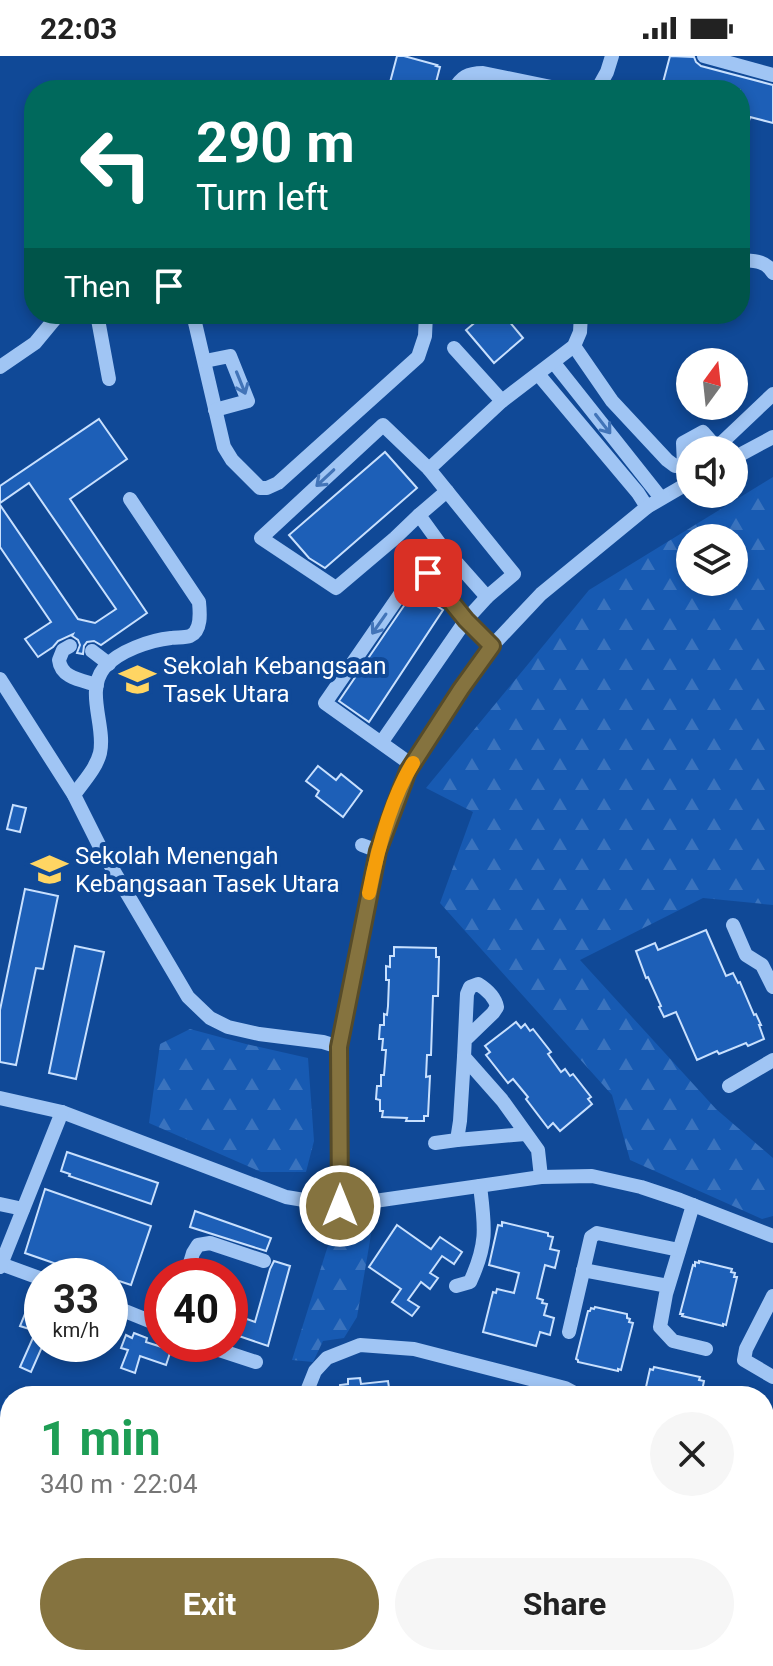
<!DOCTYPE html>
<html lang="en">
<head>
<meta charset="utf-8">
<style>
	:root { --surface:#fff; --page:#f6f6f6; --text:#222; --muted:#767676; --accent:#85733f }
	body { margin:0; font-family:Roboto,sans-serif; background:var(--page); color:var(--text); height:100vh; display:flex; flex-direction:column; font-size:30px; white-space:nowrap }
	* { box-sizing:border-box; margin:0 }
	p { font-size:26px; color:var(--muted) }
	.icon { flex:none; width:44px; height:44px; fill:none; stroke:currentColor; stroke-width:2; stroke-linecap:round; stroke-linejoin:round }
	.map { position:relative; flex:1; overflow:hidden }
	.sheet { position:absolute; left:0px; top:1330px; width:774px; height:280px; display:flex; flex-direction:column; background:var(--surface); border-radius:32px 32px 0 0; box-shadow:0 4px 12px #0003 }
	.sheet>* { flex:none }
	.banner { position:absolute; left:24px; top:24px; width:726px; height:244px; border-radius:32px; box-shadow:0 4px 12px #0003; background:#00695c; color:#fff; overflow:hidden }
	.needle { width:52px; rotate:15deg }
	.buttons { position:absolute; left:676px; top:292px; display:grid; gap:16px }
	.buttons a { display:grid; place-items:center; width:72px; height:72px; border-radius:50%; background:var(--surface); box-shadow:0 4px 12px #0003; font-size:40px }
	.speed { position:absolute; left:24px; top:1202px; display:flex; gap:16px; font-size:40px; font-weight:700; text-align:center }
	.speed>* { display:grid; place-content:center; width:104px; height:104px; border-radius:50%; background:var(--surface); box-shadow:0 4px 12px #0003; line-height:1 }
	.speed small { font-size:20px; font-weight:400 }
	.speed .limit { border:12px solid #d22; background:#fff; color:#111 }
	.pin { position:absolute; display:grid; place-items:center; width:68px; height:68px; color:#fff; margin:-34px; border-radius:16px; box-shadow:0 4px 12px #0006 }
	.me { position:absolute; width:88px; margin:-44px; rotate:0deg; stroke-linejoin:round; filter:drop-shadow(0 0 6px #0008) }
	.turn { display:flex; align-items:center; gap:28px; height:168px; padding:0 40px; font-size:36px }
	.turn .icon { width:104px; height:104px; stroke-width:2.5 }
	.turn b { display:block; font-size:56px; line-height:68px }
	.then { display:flex; align-items:center; height:76px; padding:0 40px; background:#0003; gap:16px; font-size:30px }
	.round { display:grid; place-items:center; flex:none; width:84px; height:84px; border-radius:42px; background:var(--page) }
	.summary { display:flex; align-items:center; justify-content:space-between; height:136px; padding:0 40px }
	h1 { font-size:48px; font-weight:700; line-height:60px; color:#1e9e55 }
	.primary-button { display:flex; gap:16px; margin-top:auto; padding:16px 40px }
	.primary-button a { flex:1; height:92px; border-radius:48px; background:var(--accent); color:#fff; font-size:32px; font-weight:700; line-height:92px; text-align:center }
	.primary-button a+a { background:var(--page); color:var(--text) }
	.status { display:flex; justify-content:space-between; align-items:center; height:56px; padding:0 40px; background:var(--surface); direction:ltr }
	.status svg { height:22px; fill:currentColor }
	.map>svg:first-child { display:block }
	.forest { fill:url(#forest-firs); fill-rule:evenodd }
	.building { fill:#1d5fb7; stroke:#c8e0fe; stroke-width:2 }
	.lines { fill:none; stroke-linecap:round; stroke-linejoin:round }
	.minor { stroke:#a0c5f4; stroke-width:14 }
	.oneway { stroke:#4274b8 }
	.route-casing { stroke:#564b29; stroke-width:20 }
	.route { stroke:#85733f; stroke-width:14 }
	.slow { stroke:#f59e0b; stroke-width:14 }
	.labels { text-anchor:middle; stroke-width:8; stroke-linejoin:round; paint-order:stroke }
	.poi-label { font-size:24px; fill:#fff; stroke:#104997; text-anchor:start }
</style>
</head>
<body>
<div class="status"><b>22:03</b><svg viewBox="0 0 49 12"><path d="M0 12V9h3v3zM5 12V6h3v6zM10 12V3h3v9zM15 12V0h3v12zM26 1h20v11H26zM47 4h2v5h-2z"/></svg></div>
<div class="map">
<svg width="773" height="1610" viewBox="0 0 773 1610">
	<defs>
		<pattern id="forest-firs" width="22" height="20" patternUnits="userSpaceOnUse" patternTransform="scale(2)"><rect width="22" height="20" fill="#175ab2"/><path d="M5 1l3.5 6h-7zM16 11l3.5 6h-7z" fill="#3a73be"/></pattern>
	</defs>
	<rect width="100%" height="100%" fill="#104997"/>
	<g class="forest">
		<path d="M773,421V849L703,842L580,904L716,1053L773,1102V1160L762,1163L630,1104L612,1039L440,847L473,756L426,732L589,534ZM690,482H734V526H690Z"/>
		<polygon points="190,973 246,988 308,1002 314,1085 306,1116 261,1116 149,1067 160,988"/>
		<polygon points="374,1161 357,1261 344,1282 323,1285 313,1306 292,1304 336,1164"/>
		<polygon points="5,1342 10,1342 10,1600 28,1600 19,1610 0,1610 0,1355"/>
		<polygon points="764,1413 773,1415 773,1519 764,1524"/>
		<polygon points="511,1600 623,1600 604,1610 518,1610"/>
	</g>
	<g class="building">
		<polygon points="397,0 404,0 437,9 436,10 440,11 434,34 388,34"/>
		<polygon points="670,0 694,1 696,6 701,10 773,29 773,67 750,61 744,84 740,83 740,34 661,34"/>
		<polygon points="485,258 503,258 523,282 494,307 466,274"/>
		<polygon points="99,363 127,403 70,443 147,557 101,589 94,585 87,586 84,590 83,598 77,597 80,589 78,584 72,580 73,578 58,585 53,591 38,601 25,583 51,566 0,491 0,449 78,563 95,567 116,553 29,427 0,447 0,430"/>
		<polygon points="385,396 417,432 325,512 309,502 289,479"/>
		<polygon points="414,535 443,554 369,666 339,645"/>
		<polygon points="318,710 336,724 341,718 362,735 343,761 316,740 319,735 306,725"/>
		<polygon points="13,749 26,752 20,776 7,773"/>
		<polygon points="25,833 58,840 43,913 36,912 16,1009 0,1006 0,954"/>
		<polygon points="706,874 726,920 733,917 738,927 740,926 754,959 756,958 761,969 759,969 764,983 748,990 746,987 719,998 717,995 697,1004 676,956 664,961 659,951 661,950 648,921 646,922 636,895 655,887 658,894"/>
		<polygon points="75,890 104,896 76,1023 49,1017"/>
		<polygon points="394,891 436,892 436,901 439,901 438,940 433,940 431,999 427,999 426,1021 430,1020 428,1060 424,1060 424,1065 406,1065 407,1062 382,1061 383,1055 380,1055 380,1044 376,1043 377,1030 381,1030 381,1019 384,1019 386,994 382,994 383,983 379,983 380,969 384,969 384,958 387,959 388,950 389,924 386,924 386,910 390,911 390,900 394,900"/>
		<polygon points="516,966 521,972 525,968 530,975 533,973 551,996 548,998 561,1016 565,1013 570,1020 573,1018 591,1041 588,1043 592,1048 560,1075 553,1067 548,1072 526,1043 528,1041 513,1023 508,1027 486,999 490,996 485,990"/>
		<polygon points="67,1096 158,1127 151,1148 69,1120 70,1118 61,1115"/>
		<polygon points="45,1133 151,1170 131,1229 110,1222 110,1220 91,1220 25,1197"/>
		<polygon points="195,1155 271,1182 266,1195 190,1171"/>
		<polygon points="502,1166 548,1177 548,1180 553,1181 550,1193 559,1195 555,1212 545,1209 537,1242 543,1244 542,1247 547,1248 544,1259 554,1262 550,1279 540,1276 536,1290 483,1276 493,1236 496,1237 497,1233 514,1237 519,1217 489,1209 498,1169 502,1170"/>
		<polygon points="397,1169 431,1193 440,1181 462,1196 454,1208 442,1200 430,1217 438,1222 430,1233 421,1226 408,1244 419,1251 412,1260 392,1246 401,1233 369,1211"/>
		<polygon points="274,1205 290,1210 268,1290 230,1277 230,1257 255,1266 270,1213"/>
		<polygon points="699,1205 732,1213 731,1216 735,1217 734,1221 737,1221 726,1269 723,1268 723,1270 682,1260 683,1258 680,1258 693,1209 695,1210 695,1206 699,1207"/>
		<polygon points="34,1236 42,1239 42,1291 31,1316 20,1311 36,1275 20,1270"/>
		<polygon points="595,1251 627,1258 627,1262 630,1263 629,1266 633,1267 621,1314 618,1313 618,1315 578,1306 578,1304 576,1303 588,1255 590,1255 591,1252 594,1253"/>
		<polygon points="134,1277 147,1282 146,1286 171,1294 166,1309 140,1300 135,1317 121,1312 128,1294 121,1292 126,1279 132,1282"/>
		<polygon points="654,1311 700,1321 699,1324 704,1325 701,1340 644,1340 650,1313 653,1314"/>
		<polygon points="360,1322 361,1328 388,1325 390,1338 341,1340 340,1329 348,1328 348,1323"/>
	</g>
	<g class="lines">
		<g class="minor">
			<polyline points="704,0 773,19"/>
			<path d="M454,34C461,21 468,17 483,17L566,34"/>
			<polyline points="597,34 607,16 612,0"/>
			<path d="M740,204C753,205 766,204 773,217"/>
			<polyline points="97,258 109,323"/>
			<polyline points="193,258 224,391 232,404 260,432 267,432 278,427 418,301 425,280 426,258"/>
			<polyline points="574,290 612,345 667,404 675,410 690,406"/>
			<polyline points="454,292 502,345"/>
			<polyline points="205,305 230,300 248,345 215,354"/>
			<polyline points="554,307 661,442"/>
			<polyline points="0,311 35,287 59,258"/>
			<polyline points="538,318 638,437 647,451"/>
			<polyline points="714,394 773,338"/>
			<polyline points="734,402 773,381"/>
			<polyline points="684,409 683,387 703,376 717,392"/>
			<polyline points="447,435 419,459 440,488 487,541"/>
			<polyline points="419,459 395,482 336,532 261,482 383,369 429,413"/>
			<path d="M70,590L63,594L59,604C61,622 81,624 97,629"/>
			<polyline points="492,590 466,564 487,541 514,518 429,413 502,345 574,290 580,276 581,258"/>
			<polyline points="92,595 109,608"/>
			<polyline points="0,623 74,739 102,795 188,941 210,962 228,971 259,978 323,986 339,991"/>
			<polyline points="381,687 466,564 428,517 410,524 325,647 412,709"/>
			<path d="M74,739C83,726 96,713 100,697C106,670 85,636 104,612C118,595 151,584 171,582C176,581 185,582 190,580C202,575 200,556 199,546L130,443"/>
			<polyline points="362,789 378,795"/>
			<polyline points="733,869 746,899 762,909 773,931"/>
			<path d="M465,984L493,957L497,951C495,941 486,933 478,928L470,931L467,938L464,1001L502,1044L538,1094L541,1121"/>
			<polyline points="729,1030 773,1004"/>
			<polyline points="0,1042 62,1056 286,1141 340,1150 541,1121 592,1120 641,1131 680,1144 773,1180"/>
			<polyline points="457,1084 525,1078"/>
			<polyline points="435,1087 457,1084 460,1065 464,1001"/>
			<polyline points="0,1148 23,1153"/>
			<polyline points="693,1149 666,1238 660,1271 673,1285 706,1293"/>
			<polyline points="340,1150 339,991 378,795 408,715 461,633 492,590 541,538 647,451 690,426"/>
			<polyline points="1,1208 42,1223"/>
			<polyline points="0,1211 62,1056"/>
			<polyline points="583,1214 668,1230"/>
			<polyline points="186,1220 193,1197 198,1189 210,1187 264,1205"/>
			<path d="M456,1230L470,1226C488,1187 485,1171 480,1130"/>
			<polyline points="773,1240 746,1293 744,1304 773,1321"/>
			<polyline points="110,1249 162,1270"/>
			<polyline points="569,1276 591,1181 597,1177 679,1194"/>
			<polyline points="201,1288 256,1306"/>
			<polyline points="305,1340 315,1315 327,1302 360,1289 414,1293 565,1332 580,1340"/>
			<polyline points="386,1600 389,1610"/>
			<polyline points="509,1600 515,1610"/>
		</g>
	</g>
	<defs><path id="oneway-shaft" d="M-6 0H5M1.5-3L5.5 0L1.5 3" fill="none" stroke-width="1.6" stroke-linecap="round" stroke-linejoin="round" transform="scale(2)"/></defs>
	<g class="oneway">
		<use href="#oneway-shaft" transform="translate(241 327) rotate(68)"/>
		<use href="#oneway-shaft" transform="translate(603 368) rotate(52)"/>
		<use href="#oneway-shaft" transform="translate(325 422) rotate(137)"/>
		<use href="#oneway-shaft" transform="translate(379 568) rotate(125)"/>
	</g>
	<g class="lines">
		<defs>
			<polyline id="route" points="340,1150 339,991 378,795 408,715 461,633 492,590 466,564 428,517"/>
		</defs>
		<use href="#route" class="route-casing"/>
		<use href="#route" class="route"/>
		<path class="slow" d="M369,837C377,796 390,744 413,707"/>
	</g>
	<defs>
		<symbol id="school-bare" viewBox="-9 -9 18 18"><path d="M0-5L7-2L0 1L-7-2ZM-4 1L0 2.5L4 1V4Q0 6-4 4Z" fill="#ffd563" stroke="#104997" stroke-width="2.5" paint-order="stroke"/></symbol>
	</defs>
	<g fill-rule="evenodd">
		<use href="#school-bare" x="112" y="598" width="51" height="51"/>
		<use href="#school-bare" x="24" y="788" width="51" height="51"/>
	</g>
	<g class="labels">
		<g class="poi-label">
			<text x="163" y="618">Sekolah Kebangsaan<tspan x="163" dy="28">Tasek Utara</tspan></text>
			<text x="75" y="808">Sekolah Menengah<tspan x="75" dy="28">Kebangsaan Tasek Utara</tspan></text>
		</g>
	</g>
</svg>
<div class="buttons">
<a><svg class="needle" viewBox="-14 -14 28 28"><path d="M0-13l5 13h-10z" fill="#e53935"/><path d="M0 13l5-13h-10z" fill="#767676"/></svg></a>
<a><svg class="icon" aria-label="sound" viewBox="0 0 24 24"><path d="M4 9h4l5-4v14l-5-4H4zM17 9q2 3 0 6"/></svg></a>
<a><svg class="icon" aria-label="layers" viewBox="0 0 24 24"><path d="M12 4l9 5-9 5-9-5zM3 14l9 5 9-5"/></svg></a>
</div>
<div class="speed"><div>33<small>km/h</small></div><div class="limit">40</div></div>
<div class="pin" style="left:428px;top:517px;background:#d93025"><svg class="icon" aria-label="arrive" viewBox="0 0 24 24"><path d="M6 21V4h12l-3 4 3 4H6"/></svg></div>
<svg class="me" style="left:340px;top:1150px" viewBox="-20 -20 40 40"><circle r="17" fill="#85733f" stroke="#fff" stroke-width="3"/><path d="M0-11L8 9 0 5-8 9z" fill="#fff"/></svg>
<div class="banner">
<div class="turn"><svg class="icon" aria-label="left" viewBox="0 0 24 24"><path d="M17 20v-9H6M10 6l-5 5 5 5"/></svg><div><b>290 m</b>Turn left</div></div>
<div class="then">Then<svg class="icon" aria-label="arrive" viewBox="0 0 24 24"><path d="M6 21V4h12l-3 4 3 4H6"/></svg></div>
</div>
<section class="sheet">
<div class="summary"><div><h1>1 min</h1><p>340 m · 22:04</p></div><a class="round"><svg class="icon" aria-label="close" viewBox="0 0 24 24"><path d="M6 6l12 12M18 6L6 18"/></svg></a></div>
<div class="primary-button"><a>Exit</a><a>Share</a></div>
</section>
</div>
</body>
</html>
